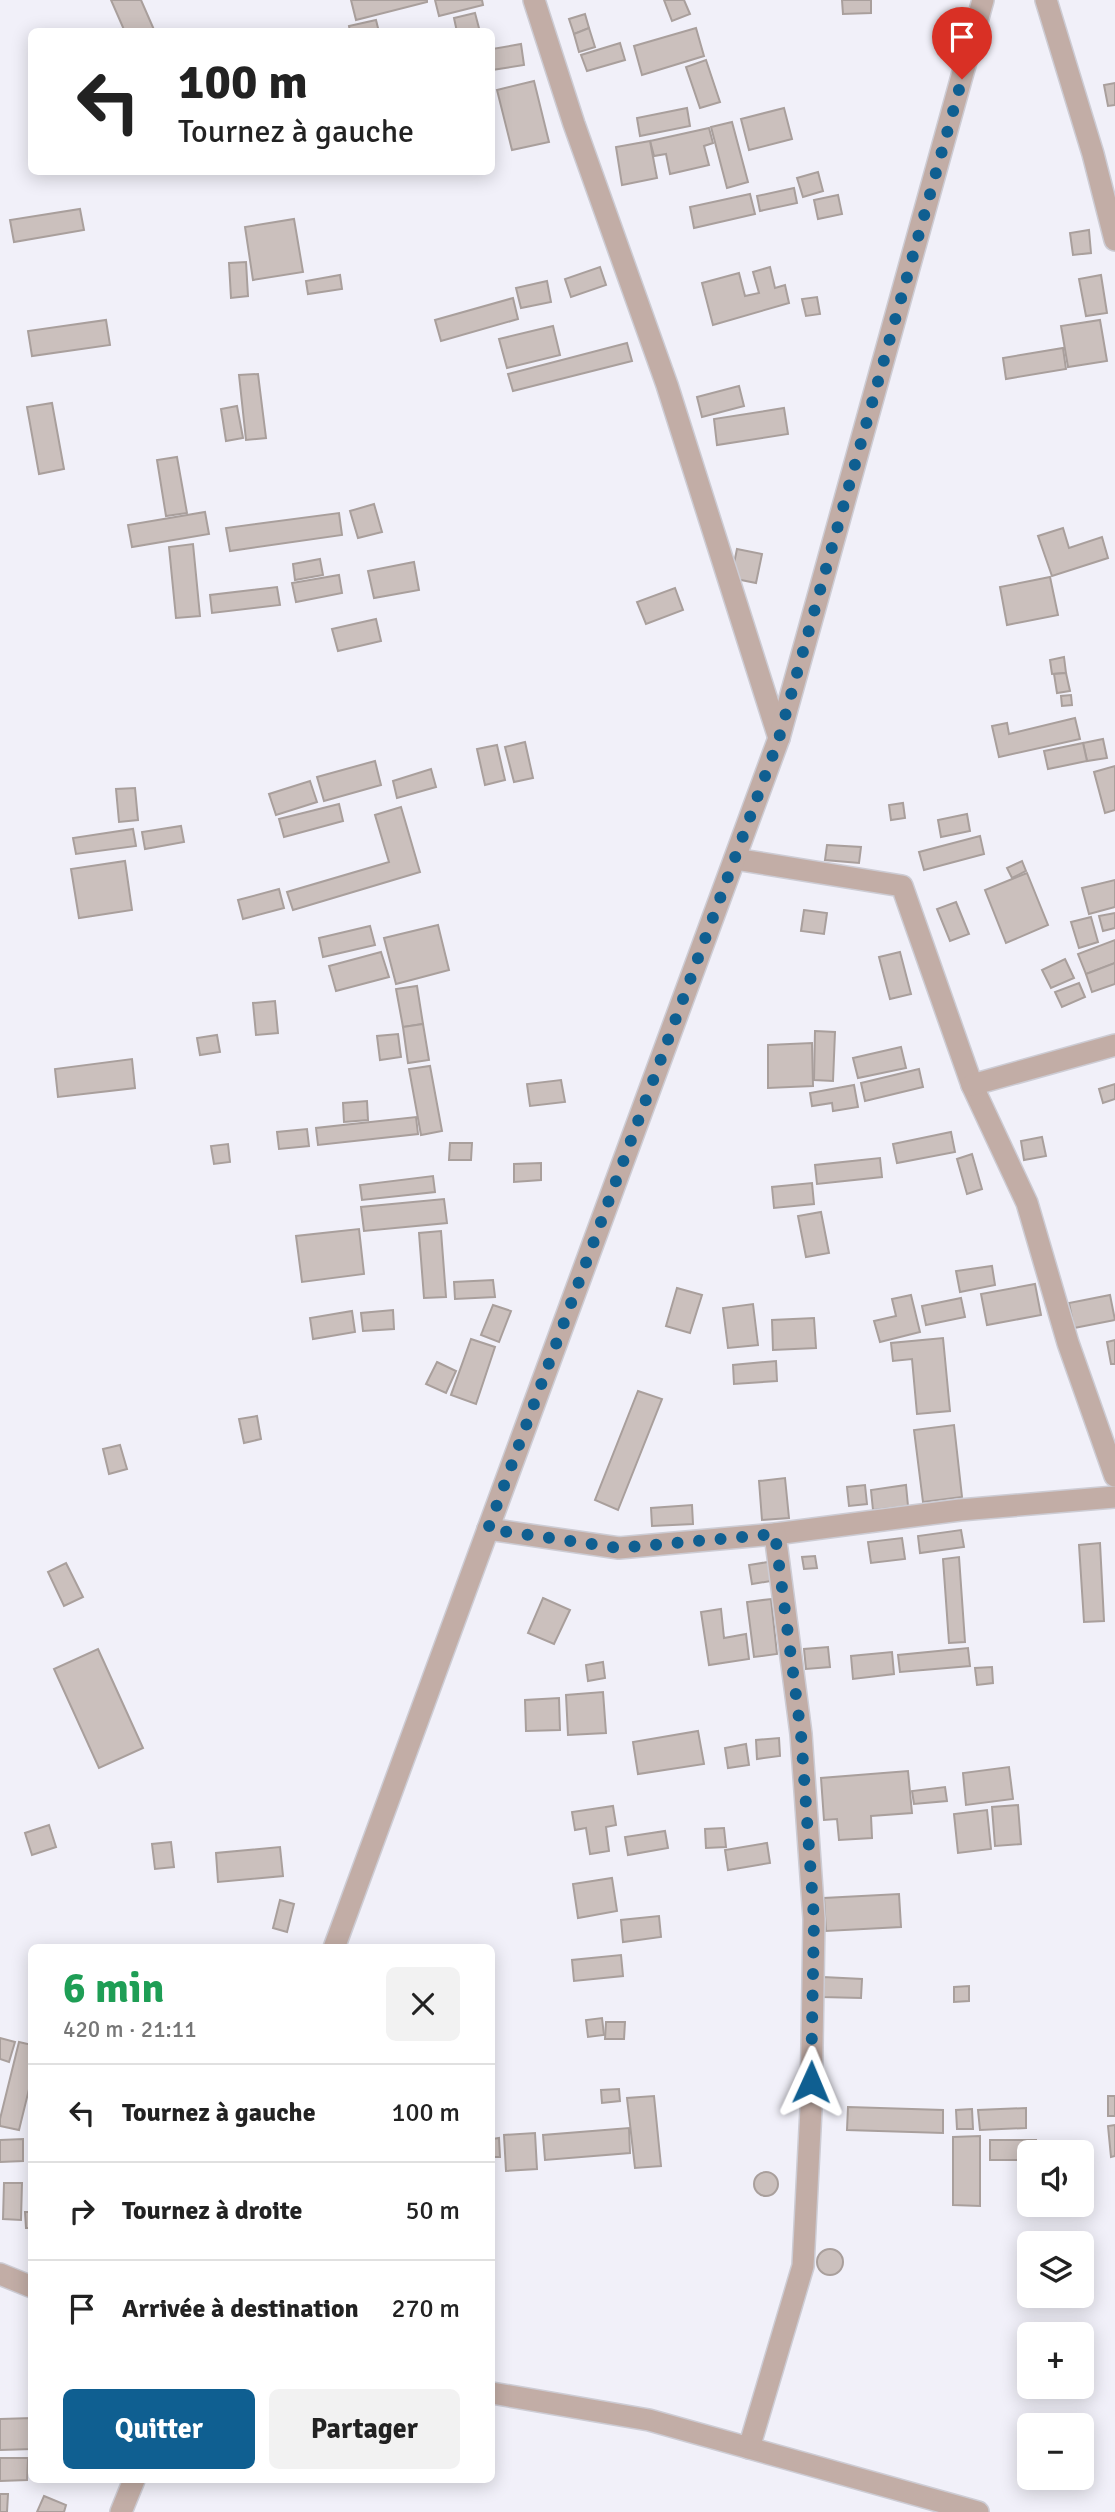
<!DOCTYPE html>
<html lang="fr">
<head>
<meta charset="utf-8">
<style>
	:root { --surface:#fff; --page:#f2f2f2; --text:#222; --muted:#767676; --line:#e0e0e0; --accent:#0f5f91 }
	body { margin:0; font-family:Signika,sans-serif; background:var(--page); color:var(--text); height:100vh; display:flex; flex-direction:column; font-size:26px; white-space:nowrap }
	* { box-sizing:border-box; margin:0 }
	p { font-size:23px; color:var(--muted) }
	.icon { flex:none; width:38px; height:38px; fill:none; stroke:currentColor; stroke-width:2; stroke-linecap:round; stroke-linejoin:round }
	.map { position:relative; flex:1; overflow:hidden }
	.side { position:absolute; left:28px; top:1944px; width:467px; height:539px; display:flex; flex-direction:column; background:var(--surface); border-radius:10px; box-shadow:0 4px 18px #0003 }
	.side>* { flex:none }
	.guide { position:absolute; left:28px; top:28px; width:467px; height:147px; border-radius:10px; box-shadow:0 4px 18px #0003; background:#fff; color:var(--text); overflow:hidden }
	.buttons { position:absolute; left:1017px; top:2140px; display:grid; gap:14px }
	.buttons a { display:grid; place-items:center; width:77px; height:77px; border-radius:10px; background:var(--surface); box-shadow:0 4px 18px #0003; font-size:35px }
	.pin { position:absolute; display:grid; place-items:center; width:60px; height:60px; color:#fff; margin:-72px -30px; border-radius:50% 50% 50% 0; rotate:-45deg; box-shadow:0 0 7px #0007 }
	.pin .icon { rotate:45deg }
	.me { position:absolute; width:77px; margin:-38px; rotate:1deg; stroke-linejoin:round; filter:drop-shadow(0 0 5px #0008) }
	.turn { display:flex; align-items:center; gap:24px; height:147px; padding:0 35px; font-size:32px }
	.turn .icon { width:91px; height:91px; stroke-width:2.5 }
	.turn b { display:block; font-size:49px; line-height:60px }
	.round { display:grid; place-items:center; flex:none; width:74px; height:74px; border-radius:10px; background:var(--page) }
	.head { display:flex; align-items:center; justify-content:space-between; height:119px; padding:0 35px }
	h1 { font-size:42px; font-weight:700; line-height:52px; color:#1e9e55 }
	.action { display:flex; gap:14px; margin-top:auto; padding:14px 35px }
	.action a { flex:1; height:80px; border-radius:10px; background:var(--accent); color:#fff; font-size:28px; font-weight:700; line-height:80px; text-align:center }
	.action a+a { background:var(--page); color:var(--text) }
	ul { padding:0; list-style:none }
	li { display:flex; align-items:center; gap:21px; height:98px; padding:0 35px; border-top:2px solid var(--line) }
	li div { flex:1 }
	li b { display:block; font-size:26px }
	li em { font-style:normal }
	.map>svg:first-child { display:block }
	.building { fill:#cbc0bd; stroke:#a99f9c; stroke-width:2 }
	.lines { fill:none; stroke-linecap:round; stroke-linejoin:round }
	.minor-casing { stroke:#cdccd4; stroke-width:24 }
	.minor { stroke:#c2ada6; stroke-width:21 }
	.route { stroke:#0f5f91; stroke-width:12; stroke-dasharray:0 21.6 }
</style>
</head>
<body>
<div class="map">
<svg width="1115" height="2512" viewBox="0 0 1115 2512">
	<rect width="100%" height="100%" fill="#f1f0f9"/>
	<g class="building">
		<polygon points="111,0 141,0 155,32 125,32"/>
		<polygon points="351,0 427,0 427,2 356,20"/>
		<polygon points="435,0 482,0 483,5 439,16"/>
		<polygon points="664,0 684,0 690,14 672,21"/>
		<polygon points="842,0 871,0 871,13 843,14"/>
		<polygon points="475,13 480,32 457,32 454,18"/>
		<polygon points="585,14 589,28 574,34 569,19"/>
		<polygon points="376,20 379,32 350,32 349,26"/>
		<polygon points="589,28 595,47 579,52 574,34"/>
		<polygon points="696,28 704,56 642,75 634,46"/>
		<polygon points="620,43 625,60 587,71 581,55"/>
		<polygon points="521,44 524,65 492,70 492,49"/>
		<polygon points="706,60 720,102 700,108 686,67"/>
		<polygon points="534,81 549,142 512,150 497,90"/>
		<polygon points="1115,83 1115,105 1108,106 1104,85"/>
		<polygon points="687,108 690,126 640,136 637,118"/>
		<polygon points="784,108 792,139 749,150 741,119"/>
		<polygon points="732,122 748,182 727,188 711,127"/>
		<polygon points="709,128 713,143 704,146 709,165 670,174 666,154 654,156 650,141"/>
		<polygon points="650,141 657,178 622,185 616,147"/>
		<polygon points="818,172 823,191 803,197 797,178"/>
		<polygon points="794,188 797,203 760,211 757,196"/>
		<polygon points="750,194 755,214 694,228 690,207"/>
		<polygon points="838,195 842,214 818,219 814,200"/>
		<polygon points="80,209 84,230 14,242 10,220"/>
		<polygon points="294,219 303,272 253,280 245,227"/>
		<polygon points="1089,230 1091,253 1073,255 1070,233"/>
		<polygon points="246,262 248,296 231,298 229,263"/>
		<polygon points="600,267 606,285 571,297 565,279"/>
		<polygon points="770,267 775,288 785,285 789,303 713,325 702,283 739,273 745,296 759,293 753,272"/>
		<polygon points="340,275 342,289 308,294 306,281"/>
		<polygon points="1101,275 1107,313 1086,316 1079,279"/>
		<polygon points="547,281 551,302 521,308 516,288"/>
		<polygon points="817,297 820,314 806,316 802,299"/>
		<polygon points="513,298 518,319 441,341 435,320"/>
		<polygon points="106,320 110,345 32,356 28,331"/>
		<polygon points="1100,320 1107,361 1068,367 1061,326"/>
		<polygon points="553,326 560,355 507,368 499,339"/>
		<polygon points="627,343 632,361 513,391 508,374"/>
		<polygon points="1063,348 1066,369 1006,379 1003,358"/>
		<polygon points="258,374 266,438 246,440 239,375"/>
		<polygon points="739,386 744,406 702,417 697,397"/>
		<polygon points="52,403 64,469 39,474 27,407"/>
		<polygon points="237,406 243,438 226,441 221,409"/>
		<polygon points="784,408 788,434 717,445 714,419"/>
		<polygon points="177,457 187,513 166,516 157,460"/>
		<polygon points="374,504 382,532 358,538 350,511"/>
		<polygon points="205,512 209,534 132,547 128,525"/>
		<polygon points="339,513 342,535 230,551 226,528"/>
		<polygon points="1063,528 1069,548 1102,537 1108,558 1052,576 1038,536"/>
		<polygon points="193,544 200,616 176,618 169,547"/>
		<polygon points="737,549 762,554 756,583 731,578"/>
		<polygon points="320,559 323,575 295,580 293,564"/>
		<polygon points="414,562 419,590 374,598 368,571"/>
		<polygon points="339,575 342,593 296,602 292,583"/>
		<polygon points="1050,577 1058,615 1007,625 1000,587"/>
		<polygon points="277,587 280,605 212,613 210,595"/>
		<polygon points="675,588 683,610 646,624 637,602"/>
		<polygon points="376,619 381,641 338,651 332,629"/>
		<polygon points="1064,657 1066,673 1052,674 1050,660"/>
		<polygon points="1066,673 1070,691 1057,693 1054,674"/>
		<polygon points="1071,695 1072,705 1062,706 1061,696"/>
		<polygon points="1075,718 1080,739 999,757 992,726 1007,723 1009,734"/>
		<polygon points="1103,739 1107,758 1087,761 1083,743"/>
		<polygon points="525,742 533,778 514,782 505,747"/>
		<polygon points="1083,743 1087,761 1048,769 1044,751"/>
		<polygon points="497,745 505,780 485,785 477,749"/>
		<polygon points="375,761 381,785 324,801 317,777"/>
		<polygon points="1115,766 1115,810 1105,813 1094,772"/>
		<polygon points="431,769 436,787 397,798 393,781"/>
		<polygon points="310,781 317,802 276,815 269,794"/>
		<polygon points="135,788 138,820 119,822 116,789"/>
		<polygon points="903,803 905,818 891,820 889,805"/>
		<polygon points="339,804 343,821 284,837 279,819"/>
		<polygon points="401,807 420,872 293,910 287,892 389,862 375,815"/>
		<polygon points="967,814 970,831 941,837 938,820"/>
		<polygon points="181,826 184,842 145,849 142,832"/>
		<polygon points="133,829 136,846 76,854 73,838"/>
		<polygon points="980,836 984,854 924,870 919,852"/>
		<polygon points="827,845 861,847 859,863 825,860"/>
		<polygon points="125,861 132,910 79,918 71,869"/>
		<polygon points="1022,861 1026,871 1012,878 1007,868"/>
		<polygon points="1027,873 1048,925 1006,943 985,890"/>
		<polygon points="1115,880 1115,907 1089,914 1082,888"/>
		<polygon points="279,889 284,908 243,919 238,900"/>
		<polygon points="956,902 969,934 950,941 937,909"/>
		<polygon points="804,910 827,913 824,934 801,931"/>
		<polygon points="1115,913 1115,928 1103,931 1099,916"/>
		<polygon points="1091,917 1098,942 1079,948 1071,922"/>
		<polygon points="438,925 449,970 396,984 384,938"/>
		<polygon points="370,926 375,945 323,957 319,938"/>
		<polygon points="1115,940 1115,963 1086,974 1078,954"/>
		<polygon points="381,952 389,977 336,991 329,966"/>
		<polygon points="900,952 911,994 890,999 879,957"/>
		<polygon points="1065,959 1074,978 1051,988 1042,970"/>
		<polygon points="1115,963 1115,984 1092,992 1086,974"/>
		<polygon points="1079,983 1085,997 1062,1007 1055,992"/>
		<polygon points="417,986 423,1024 403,1027 396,989"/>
		<polygon points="275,1001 278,1033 256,1035 253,1003"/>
		<polygon points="423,1024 429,1060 408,1063 403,1027"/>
		<polygon points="815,1031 835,1032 833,1081 814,1080"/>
		<polygon points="398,1034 401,1057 380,1060 377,1036"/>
		<polygon points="217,1035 220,1052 200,1055 197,1038"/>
		<polygon points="812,1043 813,1086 768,1088 768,1045"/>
		<polygon points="901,1047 906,1068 858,1078 853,1058"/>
		<polygon points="132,1059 135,1088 58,1097 55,1069"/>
		<polygon points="430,1066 442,1131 421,1135 409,1069"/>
		<polygon points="919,1069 923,1087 865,1101 861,1083"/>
		<polygon points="561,1080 565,1102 530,1106 527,1084"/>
		<polygon points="1115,1084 1115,1099 1103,1103 1099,1089"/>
		<polygon points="854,1085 858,1107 833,1111 832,1103 812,1106 810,1093"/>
		<polygon points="367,1101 368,1120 344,1122 343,1103"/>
		<polygon points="416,1117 418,1134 318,1145 316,1128"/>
		<polygon points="307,1129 309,1146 279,1149 277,1132"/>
		<polygon points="951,1132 955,1152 897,1163 893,1144"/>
		<polygon points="1042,1137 1046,1156 1024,1160 1021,1141"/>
		<polygon points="450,1143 472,1143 471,1160 449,1160"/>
		<polygon points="228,1144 230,1162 214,1164 211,1146"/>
		<polygon points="972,1154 982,1189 967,1194 957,1159"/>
		<polygon points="880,1158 882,1177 817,1184 815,1165"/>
		<polygon points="541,1163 541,1180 514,1182 514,1164"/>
		<polygon points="433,1176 435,1192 362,1200 360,1185"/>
		<polygon points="812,1183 814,1204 774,1208 772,1187"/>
		<polygon points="444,1199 447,1223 364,1231 361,1207"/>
		<polygon points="821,1212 829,1253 806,1257 798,1216"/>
		<polygon points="359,1229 364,1274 302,1282 296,1236"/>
		<polygon points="441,1231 446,1297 424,1298 419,1233"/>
		<polygon points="992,1266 995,1285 960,1292 956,1271"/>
		<polygon points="493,1280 495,1297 455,1299 454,1282"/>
		<polygon points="1035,1284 1041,1315 987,1325 981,1294"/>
		<polygon points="677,1288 702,1295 690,1333 666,1326"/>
		<polygon points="911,1295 920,1332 880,1342 874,1321 896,1316 892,1299"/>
		<polygon points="1110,1295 1115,1320 1074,1328 1069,1303"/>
		<polygon points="961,1298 965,1317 926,1325 922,1306"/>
		<polygon points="753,1304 758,1345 728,1348 723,1308"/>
		<polygon points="493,1305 511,1311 499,1342 481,1335"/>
		<polygon points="393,1310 394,1329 363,1331 361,1313"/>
		<polygon points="352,1311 355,1332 313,1339 310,1318"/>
		<polygon points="814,1318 816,1348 773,1350 772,1320"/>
		<polygon points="943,1338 950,1411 917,1414 912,1359 893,1361 891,1343"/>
		<polygon points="471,1339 495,1347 476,1404 451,1395"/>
		<polygon points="1115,1340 1115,1364 1111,1364 1107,1342"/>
		<polygon points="776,1361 777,1381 734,1384 733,1365"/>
		<polygon points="437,1362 456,1371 446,1393 426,1384"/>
		<polygon points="638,1391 662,1399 618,1510 595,1500"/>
		<polygon points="257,1416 261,1439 244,1443 239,1419"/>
		<polygon points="954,1425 962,1497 923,1502 914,1430"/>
		<polygon points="120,1445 127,1469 109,1474 103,1449"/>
		<polygon points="785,1478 789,1518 762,1520 759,1481"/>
		<polygon points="865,1485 867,1504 849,1506 847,1487"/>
		<polygon points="906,1485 908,1506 873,1510 871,1490"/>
		<polygon points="692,1505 693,1524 652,1526 651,1508"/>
		<polygon points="961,1530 964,1547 920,1553 918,1536"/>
		<polygon points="902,1538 905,1559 871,1563 868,1542"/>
		<polygon points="1100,1543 1104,1621 1084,1622 1079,1545"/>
		<polygon points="815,1556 817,1568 804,1569 802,1557"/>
		<polygon points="959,1557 965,1642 949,1643 943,1559"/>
		<polygon points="768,1562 771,1581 752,1584 749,1565"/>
		<polygon points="66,1563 83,1597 64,1606 48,1572"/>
		<polygon points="543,1598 570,1610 554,1644 528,1633"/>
		<polygon points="771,1599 777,1654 754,1657 747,1602"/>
		<polygon points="721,1609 724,1638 746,1634 749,1659 709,1665 701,1612"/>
		<polygon points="828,1647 830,1667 806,1669 804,1649"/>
		<polygon points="968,1648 970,1666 900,1672 898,1655"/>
		<polygon points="98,1649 143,1748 99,1768 54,1669"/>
		<polygon points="892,1652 894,1674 853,1679 851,1656"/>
		<polygon points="603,1662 605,1678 588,1681 586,1665"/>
		<polygon points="992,1667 993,1683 977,1685 975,1668"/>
		<polygon points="603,1692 606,1733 568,1735 566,1695"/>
		<polygon points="559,1698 560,1730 526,1731 525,1700"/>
		<polygon points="698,1731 704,1764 638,1774 633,1742"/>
		<polygon points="779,1738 780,1756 757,1759 756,1740"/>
		<polygon points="746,1744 749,1765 728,1768 725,1748"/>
		<polygon points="1009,1767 1013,1799 966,1805 963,1773"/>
		<polygon points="908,1771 912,1813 871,1816 872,1838 839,1840 837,1819 824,1820 821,1778"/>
		<polygon points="945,1787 947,1801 914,1804 912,1791"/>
		<polygon points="1018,1805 1021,1844 995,1846 992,1807"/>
		<polygon points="613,1806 616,1825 606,1827 609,1851 590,1854 586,1828 575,1830 572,1812"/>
		<polygon points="987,1810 991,1849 958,1853 954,1814"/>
		<polygon points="49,1825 56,1847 32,1855 25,1833"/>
		<polygon points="724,1828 726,1847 706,1848 705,1829"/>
		<polygon points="665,1831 668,1848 628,1855 625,1837"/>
		<polygon points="171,1842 174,1867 155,1869 152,1844"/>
		<polygon points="767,1843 770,1863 728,1870 725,1850"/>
		<polygon points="280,1847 283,1876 218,1882 216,1853"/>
		<polygon points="612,1878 617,1911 578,1918 573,1884"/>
		<polygon points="899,1894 901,1927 826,1931 824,1898"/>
		<polygon points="280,1900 294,1904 287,1932 273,1928"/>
		<polygon points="659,1916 661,1937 623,1942 621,1920"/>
		<polygon points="621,1955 623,1976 574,1981 572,1960"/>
		<polygon points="823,1977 862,1979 861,1998 822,1997"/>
		<polygon points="969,1986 969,2001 954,2002 954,1987"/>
		<polygon points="602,2018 604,2035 588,2037 586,2020"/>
		<polygon points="606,2022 625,2022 624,2039 605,2039"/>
		<polygon points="0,2038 15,2042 9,2062 0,2059"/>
		<polygon points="19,2042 32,2045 32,2077 19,2130 0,2126 0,2119"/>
		<polygon points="619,2089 620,2101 602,2103 601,2090"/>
		<polygon points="654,2096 661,2166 635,2168 627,2098"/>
		<rect x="1108" y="2096" width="7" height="20"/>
		<polygon points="848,2107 943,2110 943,2133 847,2130"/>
		<polygon points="1026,2108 1026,2128 980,2130 978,2110"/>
		<polygon points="972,2109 973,2129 957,2129 956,2110"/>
		<polygon points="1115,2125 1115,2156 1111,2157 1108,2126"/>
		<polygon points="629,2128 630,2153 545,2160 543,2135"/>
		<polygon points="535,2133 537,2169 506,2171 504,2135"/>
		<polygon points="980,2136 980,2206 953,2205 953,2137"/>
		<polygon points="499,2138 500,2157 492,2157 492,2139"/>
		<polygon points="23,2139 23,2161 0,2162 0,2140"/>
		<polygon points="990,2140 1036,2140 1036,2152 1029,2152 1029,2160 990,2160"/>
		<circle cx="766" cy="2184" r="12"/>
		<polygon points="4,2183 22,2183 21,2220 3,2219"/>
		<polygon points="25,2212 32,2212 32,2228 26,2228"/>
		<circle cx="830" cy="2262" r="13"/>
		<polygon points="32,2418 32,2449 0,2450 0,2419"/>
		<polygon points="0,2458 28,2458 27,2480 0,2481"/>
		<polygon points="0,2494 8,2494 7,2512 0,2512"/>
		<polygon points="44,2496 66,2505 64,2512 37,2512"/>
	</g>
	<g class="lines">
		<defs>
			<g id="minor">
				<polyline points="534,0 574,124 667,385 779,738"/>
				<polyline points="1046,0 1093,154 1115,240"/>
				<polyline points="735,859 902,886 972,1085 1027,1203 1068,1343 1115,1476"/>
				<polyline points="972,1085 1115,1045"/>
				<polyline points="488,1529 619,1548 775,1534 960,1510 1115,1497"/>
				<polyline points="334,1948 779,738 983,0"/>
				<polyline points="0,2274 32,2287"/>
				<polyline points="492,2393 649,2420 978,2512"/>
				<polyline points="749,2448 803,2266 811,2109 814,1919 801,1734 775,1534"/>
				<polyline points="121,2512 134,2480"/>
			</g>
		</defs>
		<use href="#minor" class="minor-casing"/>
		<use href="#minor" class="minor"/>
	</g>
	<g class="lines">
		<polyline class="route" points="811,2082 814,1919 801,1734 775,1534 619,1548 488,1529 779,738 962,79"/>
	</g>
</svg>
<div class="buttons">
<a><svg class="icon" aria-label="sound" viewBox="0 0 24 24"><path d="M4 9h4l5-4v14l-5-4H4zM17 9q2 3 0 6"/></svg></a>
<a><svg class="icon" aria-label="layers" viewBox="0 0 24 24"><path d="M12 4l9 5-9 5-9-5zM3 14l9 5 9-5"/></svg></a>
<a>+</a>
<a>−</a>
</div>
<div class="pin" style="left:962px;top:79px;background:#d93025"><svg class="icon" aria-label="arrive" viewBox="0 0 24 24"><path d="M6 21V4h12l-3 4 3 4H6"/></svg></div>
<svg class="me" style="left:811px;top:2082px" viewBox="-20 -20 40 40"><path d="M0-17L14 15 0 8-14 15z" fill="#0f5f91" stroke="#fff" stroke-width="4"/></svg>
<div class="guide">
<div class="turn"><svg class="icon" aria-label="left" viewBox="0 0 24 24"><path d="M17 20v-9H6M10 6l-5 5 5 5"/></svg><div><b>100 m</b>Tournez à gauche</div></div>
</div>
<section class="side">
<div class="head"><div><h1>6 min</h1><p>420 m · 21:11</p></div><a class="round"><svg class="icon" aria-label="close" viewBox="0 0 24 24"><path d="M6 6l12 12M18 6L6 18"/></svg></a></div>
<ul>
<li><svg class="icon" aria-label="left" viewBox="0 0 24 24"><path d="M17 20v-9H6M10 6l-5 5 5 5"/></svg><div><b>Tournez à gauche</b></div><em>100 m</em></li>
<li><svg class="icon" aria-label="right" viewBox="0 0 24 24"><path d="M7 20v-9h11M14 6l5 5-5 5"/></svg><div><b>Tournez à droite</b></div><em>50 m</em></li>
<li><svg class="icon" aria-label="arrive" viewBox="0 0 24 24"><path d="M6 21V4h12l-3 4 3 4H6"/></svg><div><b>Arrivée à destination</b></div><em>270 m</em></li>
</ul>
<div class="action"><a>Quitter</a><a>Partager</a></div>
</section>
</div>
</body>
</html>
